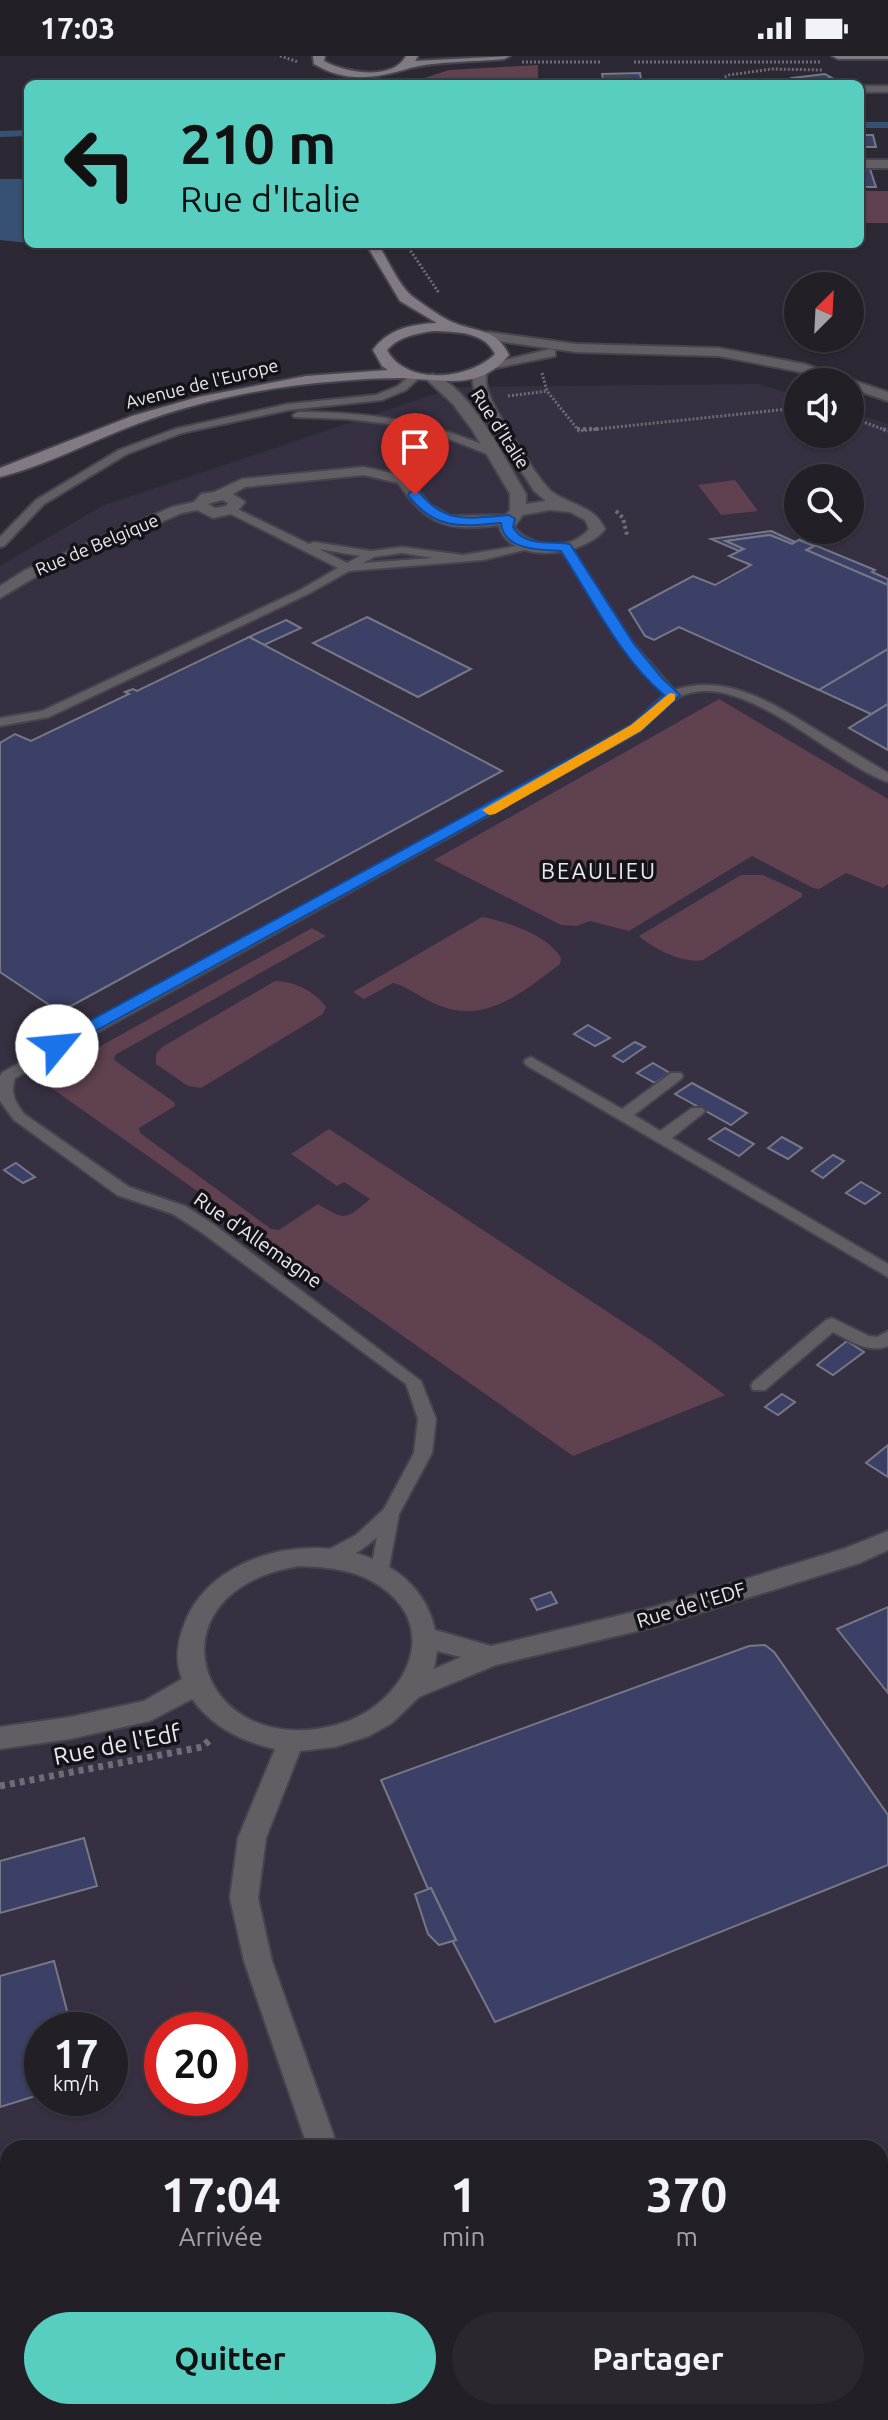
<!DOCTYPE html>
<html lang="fr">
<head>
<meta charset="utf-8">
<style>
	:root { --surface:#221f27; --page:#2a272f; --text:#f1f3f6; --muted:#a2a2a7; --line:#3f3d44; --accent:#58cec0 }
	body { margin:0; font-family:Ubuntu,sans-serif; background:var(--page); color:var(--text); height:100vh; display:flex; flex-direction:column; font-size:30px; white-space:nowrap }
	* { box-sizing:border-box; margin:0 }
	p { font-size:26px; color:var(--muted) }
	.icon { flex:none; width:44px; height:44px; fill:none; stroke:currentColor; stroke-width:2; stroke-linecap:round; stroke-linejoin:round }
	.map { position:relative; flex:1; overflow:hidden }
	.sheet { position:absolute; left:0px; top:2084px; width:888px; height:280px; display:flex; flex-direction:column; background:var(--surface); border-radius:24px 24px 0 0; box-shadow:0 2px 6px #0004,0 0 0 2px var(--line) }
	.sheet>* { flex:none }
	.guide { position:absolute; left:24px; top:24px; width:840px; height:168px; border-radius:12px; box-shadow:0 2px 6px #0004,0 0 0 2px var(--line); background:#58cec0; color:#111; overflow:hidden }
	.needle { width:52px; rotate:24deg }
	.controls { position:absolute; left:784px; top:216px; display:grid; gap:16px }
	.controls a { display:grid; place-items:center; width:80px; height:80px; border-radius:50%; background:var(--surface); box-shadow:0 2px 6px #0004,0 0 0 2px var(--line); font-size:40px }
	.speed { position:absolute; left:24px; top:1956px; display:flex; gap:16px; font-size:40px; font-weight:700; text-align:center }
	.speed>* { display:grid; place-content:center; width:104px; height:104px; border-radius:50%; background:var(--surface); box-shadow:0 2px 6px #0004,0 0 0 2px var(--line); line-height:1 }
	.speed small { font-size:20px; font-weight:400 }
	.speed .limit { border:12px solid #d22; background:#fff; color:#111 }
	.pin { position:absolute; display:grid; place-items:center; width:68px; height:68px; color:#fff; margin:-82px -34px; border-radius:50% 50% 50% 0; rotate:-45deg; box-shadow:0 0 8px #0007 }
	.pin .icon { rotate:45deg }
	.me { position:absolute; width:88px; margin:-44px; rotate:62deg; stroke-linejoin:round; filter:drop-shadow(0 0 6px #0008) }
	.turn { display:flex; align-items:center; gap:28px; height:168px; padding:0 24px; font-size:36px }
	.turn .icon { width:104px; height:104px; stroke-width:2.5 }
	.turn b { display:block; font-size:56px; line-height:68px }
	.eta { display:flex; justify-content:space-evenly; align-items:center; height:136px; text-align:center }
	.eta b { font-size:48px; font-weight:600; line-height:56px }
	.button { display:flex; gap:16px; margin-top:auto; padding:16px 24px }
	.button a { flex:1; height:92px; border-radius:48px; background:var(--accent); color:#111; font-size:32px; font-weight:600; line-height:92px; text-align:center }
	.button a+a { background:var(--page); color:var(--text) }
	.status { display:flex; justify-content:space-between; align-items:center; height:56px; padding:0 40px; background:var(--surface); direction:ltr }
	.status svg { height:22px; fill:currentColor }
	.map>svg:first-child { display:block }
	.built { fill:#373042; fill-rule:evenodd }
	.green { fill:#5f4150 }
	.water { fill:#365173 }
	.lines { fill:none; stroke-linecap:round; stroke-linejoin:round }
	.stream { stroke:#365173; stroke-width:6 }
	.building { fill:#3c4067; stroke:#757885; stroke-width:2 }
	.service-casing { stroke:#48444e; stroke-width:4 }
	.minor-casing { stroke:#48444e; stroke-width:4 }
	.tertiary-casing { stroke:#48444e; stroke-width:4 }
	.secondary-casing { stroke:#48444e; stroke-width:4 }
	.path-far2 { stroke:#706c76; stroke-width:3; stroke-dasharray:2 2; stroke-linecap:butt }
	.path-far1 { stroke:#706c76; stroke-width:4; stroke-dasharray:3 3; stroke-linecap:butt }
	.path { stroke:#706c76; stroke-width:7; stroke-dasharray:5 5; stroke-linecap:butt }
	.service { fill:#625e63; fill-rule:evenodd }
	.minor { fill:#625e63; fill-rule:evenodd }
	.tertiary { fill:#625e63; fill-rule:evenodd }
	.secondary { fill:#817a82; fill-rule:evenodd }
	.route { fill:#1a73e8; stroke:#114b97; stroke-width:2 }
	.slow { fill:#f59e0b }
	.labels { text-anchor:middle; stroke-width:7; stroke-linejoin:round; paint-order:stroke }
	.far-street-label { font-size:18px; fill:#ebe8f0; stroke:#141318 }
	.street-label { font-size:20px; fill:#ebe8f0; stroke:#141318 }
	.neighbourhood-label { font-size:22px; letter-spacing:2px; fill:#ebe8f0; stroke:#141318 }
	.near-street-label { font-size:24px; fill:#ebe8f0; stroke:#141318 }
</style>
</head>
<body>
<div class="status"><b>17:03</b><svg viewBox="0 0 49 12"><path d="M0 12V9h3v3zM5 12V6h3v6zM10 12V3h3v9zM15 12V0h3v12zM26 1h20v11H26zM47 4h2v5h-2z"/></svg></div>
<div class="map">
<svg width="888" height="2364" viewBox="0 0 888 2364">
	<rect width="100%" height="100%" fill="#2d2934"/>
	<path class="built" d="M758,328L798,340V378H850V356L888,368V2364H0V510L102,450L456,331ZM798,422H850V474H798ZM42,1974H110V2042H42ZM162,1974H230V2042H162ZM8,2092H880V2356H8Z"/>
	<g class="green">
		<polygon points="538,9 538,28 406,28 449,14"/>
		<rect x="860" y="135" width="28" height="32"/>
		<polygon points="735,424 758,455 721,459 698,429"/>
		<polygon points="719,643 888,743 888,828 883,832 846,817 819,833 813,832 752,800 629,875 590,865 577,870 561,869 434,804"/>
		<path d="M741,819H763L802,837V841L703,904C684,908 653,893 639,880Z"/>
		<path d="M482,861C508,866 548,879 561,902L560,908C525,935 485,969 438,949C422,943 409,931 393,927L364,943L353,936Z"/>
		<path d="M312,872L326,880L115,999L114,1004L174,1046L175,1050L139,1072L140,1077L271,1173L279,1174L318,1148C346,1165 345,1164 370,1143L344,1126L337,1130L291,1098L329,1073L655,1287L725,1339L573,1400L40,1024Z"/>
		<path d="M275,925C293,925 315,935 326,951L323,958L201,1032L188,1030L156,1008V998L162,991Z"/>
	</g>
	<polygon class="water" points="0,123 28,123 28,187 0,184"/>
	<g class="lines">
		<g class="stream">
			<polyline points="860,69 888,69"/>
			<polyline points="0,78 28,77"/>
		</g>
	</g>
	<g class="building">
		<polygon points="640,17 641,23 603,23 602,18"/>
		<polygon points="825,18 832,22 798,27 792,22"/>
		<polygon points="559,23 590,23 591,28 560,28"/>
		<polygon points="860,79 873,79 876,91 862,91"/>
		<polygon points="860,113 870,113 876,131 861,131"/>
		<polygon points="771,475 795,486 800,483 875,514 872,516 888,523 888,529 806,494 814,490 799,484 792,488 770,479 726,485 744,493 739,495 711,483"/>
		<polygon points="770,479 792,488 799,484 814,490 806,494 888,529 888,593 819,634 679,571 654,584 645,580 629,554 693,520 715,529 751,509 729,500 744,493 726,485"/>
		<polygon points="367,561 471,613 418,641 313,587"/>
		<polygon points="286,564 301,572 264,589 249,581"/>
		<polygon points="249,581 502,715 60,956 0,916 0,687 15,678 31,685 129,638 125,636 133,633 137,635"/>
		<polygon points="888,593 888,648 871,658 819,634"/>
		<polygon points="888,648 888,694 849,672"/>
		<polygon points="588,969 610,982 595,990 574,978"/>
		<polygon points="635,986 645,991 623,1006 613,1000"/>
		<polygon points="653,1007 670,1017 655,1027 637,1017"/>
		<polygon points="692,1027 747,1057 731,1069 675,1038"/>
		<polygon points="725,1072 754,1088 739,1100 709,1083"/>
		<polygon points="782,1081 802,1092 788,1103 768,1092"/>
		<polygon points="833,1099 844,1105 823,1122 812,1115"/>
		<polygon points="16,1107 35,1121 23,1127 4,1114"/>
		<polygon points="861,1126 880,1137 865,1148 846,1137"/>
		<polygon points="847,1285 864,1296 833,1319 817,1309"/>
		<polygon points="782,1338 795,1346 778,1359 765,1351"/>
		<polygon points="888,1389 888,1421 866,1407"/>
		<polygon points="551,1536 557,1547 537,1554 531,1543"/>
		<polygon points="888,1551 888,1637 837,1573"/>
		<polygon points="765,1589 774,1596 888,1759 888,1809 495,1966 452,1884 456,1884 431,1832 428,1833 381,1724 749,1590"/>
		<polygon points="84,1782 97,1830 0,1857 0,1805"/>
		<polygon points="431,1832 456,1884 439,1889 428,1878 415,1838"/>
		<polygon points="54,1905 72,1974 42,1974 42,2038 0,2051 0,1920"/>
		<polygon points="8,2122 8,2356 166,2356 168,2364 0,2364 0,2125"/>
		<polygon points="470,2356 690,2356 693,2364 473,2364"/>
	</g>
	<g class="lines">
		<defs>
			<g id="service">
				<polygon points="412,318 421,320 406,334 382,344 288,354 182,377 127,398 44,448 4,490 0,491 0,481 36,444 119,394 175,373 288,348 376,339 398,330"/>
				<path d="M298,356C352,356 405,361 457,379C470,384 485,388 496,396L487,398L441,380L397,369L348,363L294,361L293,359Z"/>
				<path d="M227,452H235L309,488L314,486L371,495L402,491L463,499L535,487L541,490L483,504L349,515L308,538L49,661L0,670V662L42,655L300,534L338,512L227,456ZM319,493L360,500L347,507ZM402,497L433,502L363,507L374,501Z"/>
				<path d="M565,488L571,491L632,586L674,634C726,617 771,646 813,672C838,687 863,702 888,717V726C831,707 739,608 677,642C663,649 652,664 640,675L15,1022C10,1037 15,1046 24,1058L129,1131L185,1150L213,1168L421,1325L436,1363L432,1397L399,1458L388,1517L385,1522L379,1524L373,1522L370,1517L377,1481C365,1492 340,1511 324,1506L321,1501L324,1496L356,1479L384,1453L414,1397L418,1363L406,1328L201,1176L173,1158L117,1139L14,1064L0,1045V1020L3,1016L632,669L665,638C620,596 593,542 559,491Z"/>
				<polygon points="531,1001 622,1053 671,1017 681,1017 683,1020 681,1023 634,1059 660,1075 692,1052 702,1052 705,1055 702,1058 672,1082 888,1208 888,1221 526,1009 524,1006 526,1003"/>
				<path d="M832,1262L869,1280L877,1281L888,1275V1290C868,1298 851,1285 833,1276L765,1334H753L751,1330L753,1326L826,1264Z"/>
			</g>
			<g id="minor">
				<polygon points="606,22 630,22 637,28 600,28"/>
				<rect x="860" y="30" width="28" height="6"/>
				<rect x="860" y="104" width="28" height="8"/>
			</g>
			<g id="tertiary">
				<polygon points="488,276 576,288 719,292 804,308 888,336 888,345 850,332 850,326 832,326 796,315 719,300 576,296 483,283 483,277"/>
				<polygon points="550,293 555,294 555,300 496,312 489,308"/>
				<path d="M480,312L487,316C485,325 486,331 490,340C496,357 539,425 551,435C571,450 594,449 605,473C583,502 508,509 499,469C447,475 429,471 398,427L364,419L245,431L233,438L245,446L236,457L213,462L197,454L182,457L37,520L0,542V530L25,514L172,451L194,446L201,438L214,436L242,423L364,411L408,421L429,448L450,460L506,459L510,454V438L473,375L453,348L425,322L432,318C471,331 505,404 526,438V448L546,445L534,435C518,408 467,346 473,316ZM222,444L228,447L226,450L215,452L208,448ZM550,454L570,456L585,464L589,473C571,495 532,493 514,471L523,459Z"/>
				<path d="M888,1475V1494L860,1507L654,1571L496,1609L419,1641L392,1667L369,1680L335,1691L300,1695L266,1782L258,1842L272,1905L338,2092H308L244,1905L230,1842L238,1782L275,1693C240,1685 213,1671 192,1643L150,1665L70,1683L0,1693V1671L70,1661L144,1645L182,1623C174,1603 178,1583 186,1564C227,1468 412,1465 435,1574L491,1590L654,1551L843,1493ZM299,1510C325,1511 352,1513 375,1527C448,1571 403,1651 336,1669C198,1706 142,1536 299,1510ZM437,1595L461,1601L434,1613Z"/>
				<polygon points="395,2356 427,2356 430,2364 398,2364"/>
			</g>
			<g id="secondary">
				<path d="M313,0H325L324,5C345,17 393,25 406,0H418L415,5L510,0L504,3C476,6 437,5 410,12C376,22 348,28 314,8Z"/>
				<polygon points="832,0 888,0 888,3 838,3"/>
				<path d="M366,188H378C388,204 399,230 413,241C426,250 443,263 457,268C480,276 497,274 509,299C479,336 441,323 401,322C381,322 360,323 340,325C271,330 201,344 137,368C91,385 48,409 0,421V412L132,360L198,341L306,320L388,314L382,310L373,294C388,273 412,268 437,267L400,245ZM433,275C456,276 484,275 495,298C469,324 406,330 387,294C400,280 415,278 433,275Z"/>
			</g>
		</defs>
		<use href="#service" class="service-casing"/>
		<use href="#minor" class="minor-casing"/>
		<use href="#tertiary" class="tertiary-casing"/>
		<use href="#secondary" class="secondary-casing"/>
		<g class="path-far2">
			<polyline points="280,0 298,6"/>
			<polyline points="522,6 600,6"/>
			<polyline points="634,6 820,6"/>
			<polyline points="724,28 723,22 729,19 772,13 823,14"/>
			<polyline points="406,188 439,237"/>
			<polyline points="542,317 547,335 579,375 798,352"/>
			<polyline points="508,340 547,335"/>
			<polyline points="850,361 888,375"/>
		</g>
		<g class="path-far1">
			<polyline points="577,373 598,373"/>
			<polyline points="883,373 888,375"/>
			<polyline points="399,400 410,397 418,390"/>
			<polyline points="616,455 623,462 627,479"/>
		</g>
		<polyline class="path" points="0,1730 202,1691 212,1682"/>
		<use href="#service" class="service"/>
		<use href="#minor" class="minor"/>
		<use href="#tertiary" class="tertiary"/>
		<use href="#secondary" class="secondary"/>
	</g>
	<path class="route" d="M410,436H419C445,469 471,462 509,459L515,463L513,471C524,491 550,485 570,488L634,588L662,622L680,639L641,675L63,993H51L48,990L51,986L631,669L664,639C620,602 592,543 561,495C540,494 503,494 501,467C461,471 434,474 408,439Z"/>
	<polygon class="slow" points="670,637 675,638 675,644 641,675 495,758 489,759 482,754 631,669"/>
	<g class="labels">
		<g class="far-street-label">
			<text transform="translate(202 328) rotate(-14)" y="6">Avenue de l'Europe</text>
			<text transform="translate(500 373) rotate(57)" y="6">Rue d'Italie</text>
			<text transform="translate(97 489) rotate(-23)" y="6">Rue de Belgique</text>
		</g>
		<g class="street-label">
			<text transform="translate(258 1184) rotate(35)" y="7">Rue d'Allemagne</text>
			<text transform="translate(691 1549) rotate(-17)" y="7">Rue de l'EDF</text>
		</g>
		<g class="neighbourhood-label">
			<text x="599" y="823">BEAULIEU</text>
		</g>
		<g class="near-street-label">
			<text transform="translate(117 1689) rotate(-11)" y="8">Rue de l'Edf</text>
		</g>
	</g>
</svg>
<div class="controls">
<a><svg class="needle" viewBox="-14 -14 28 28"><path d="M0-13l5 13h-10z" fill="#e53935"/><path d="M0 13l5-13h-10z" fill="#a2a2a7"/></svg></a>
<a><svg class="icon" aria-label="sound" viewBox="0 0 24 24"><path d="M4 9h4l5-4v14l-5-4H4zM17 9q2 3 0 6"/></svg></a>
<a><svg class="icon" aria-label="search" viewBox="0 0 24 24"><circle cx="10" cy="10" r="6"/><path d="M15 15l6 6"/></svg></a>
</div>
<div class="speed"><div>17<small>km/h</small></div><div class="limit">20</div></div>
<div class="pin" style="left:415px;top:439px;background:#d93025"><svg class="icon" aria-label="arrive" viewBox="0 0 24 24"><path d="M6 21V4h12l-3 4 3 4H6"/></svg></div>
<svg class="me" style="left:57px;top:990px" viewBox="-20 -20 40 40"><circle r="19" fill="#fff"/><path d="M0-13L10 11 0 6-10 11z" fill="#1a73e8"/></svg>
<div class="guide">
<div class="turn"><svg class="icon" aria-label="left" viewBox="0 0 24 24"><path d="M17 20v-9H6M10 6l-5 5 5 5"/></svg><div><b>210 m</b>Rue d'Italie</div></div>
</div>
<section class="sheet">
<div class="eta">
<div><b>17:04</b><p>Arrivée</p></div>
<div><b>1</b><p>min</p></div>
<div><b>370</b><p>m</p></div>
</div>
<div class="button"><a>Quitter</a><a>Partager</a></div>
</section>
</div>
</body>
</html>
